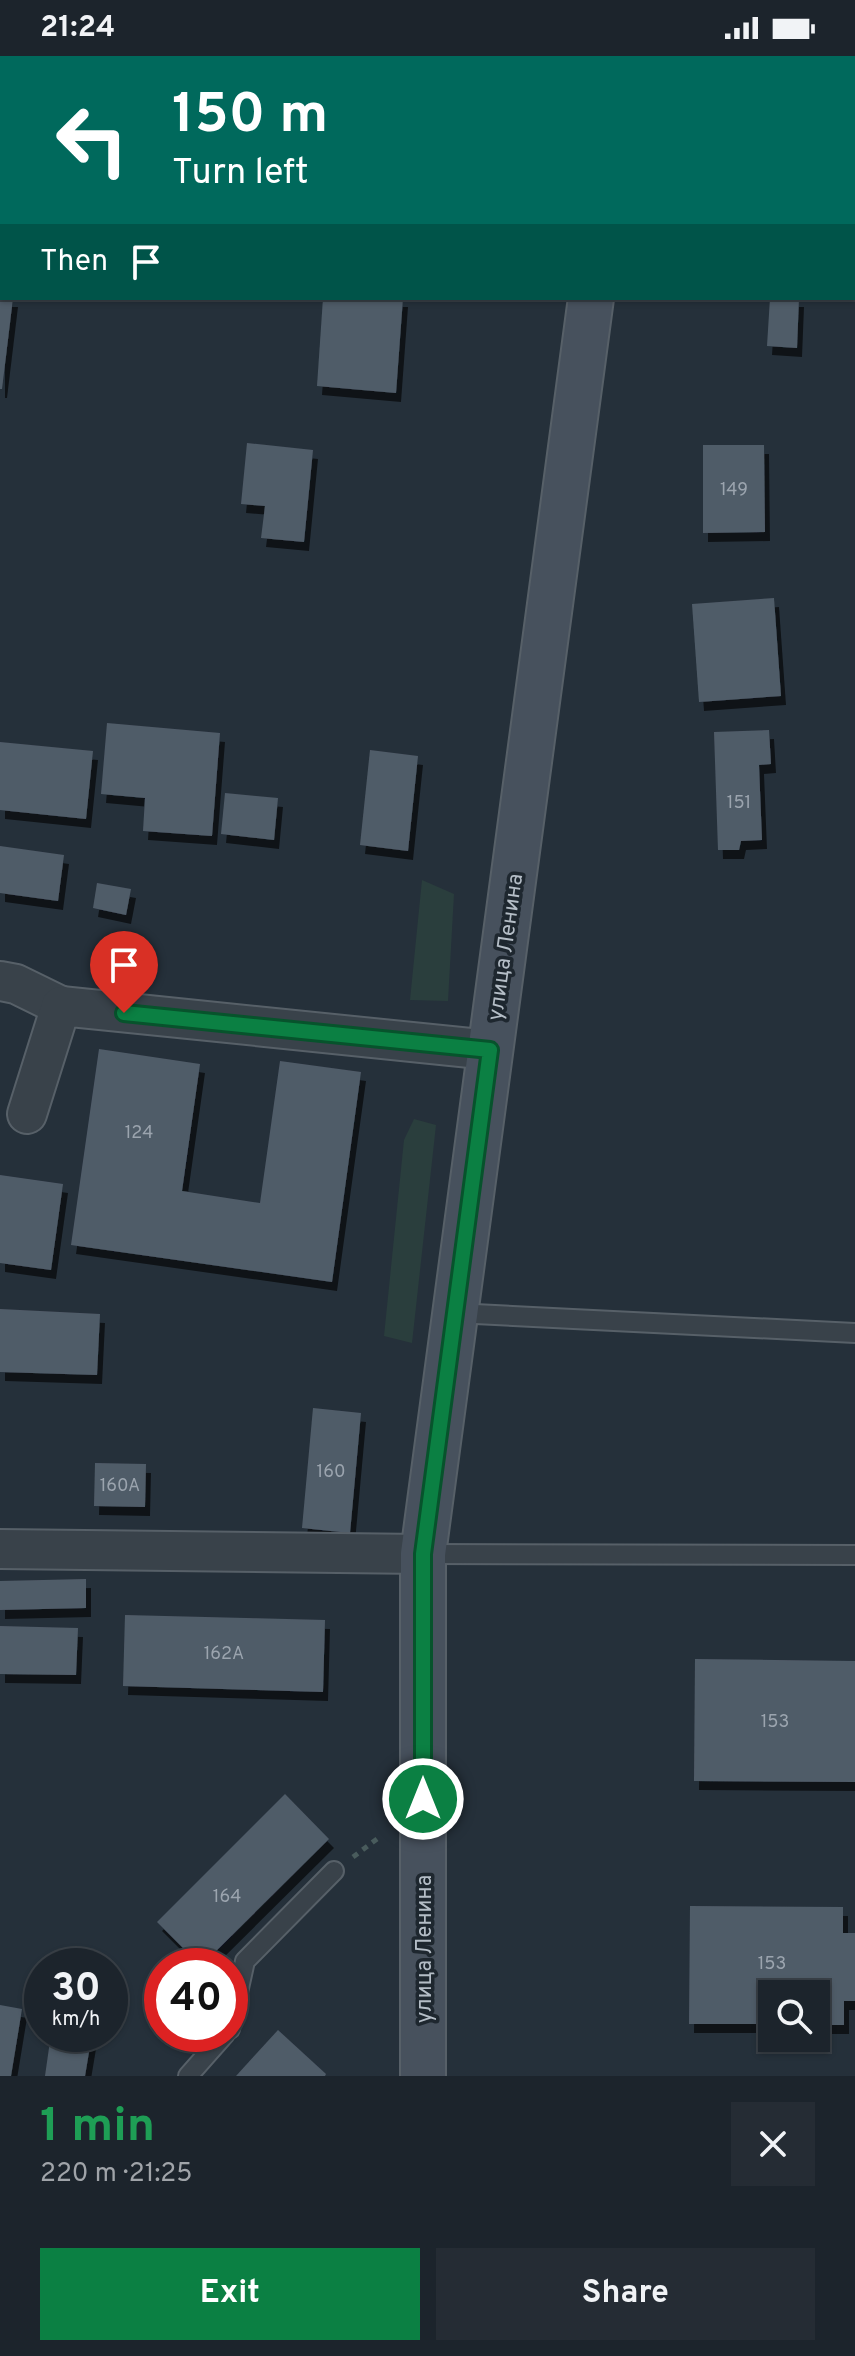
<!DOCTYPE html>
<html lang="en">
<head>
<meta charset="utf-8">
<style>
	:root { --surface:#1c242c; --page:#252c34; --text:#f1f3f6; --muted:#a0a4a9; --line:#3a4148; --accent:#0b8043 }
	body { margin:0; font-family:Overpass,sans-serif; background:var(--page); color:var(--text); height:100vh; display:flex; flex-direction:column; font-size:30px; white-space:nowrap }
	* { box-sizing:border-box; margin:0 }
	p { font-size:26px; color:var(--muted) }
	.icon { flex:none; width:44px; height:44px; fill:none; stroke:currentColor; stroke-width:2; stroke-linecap:round; stroke-linejoin:round }
	.map { position:relative; height:2020px; overflow:hidden }
	.panel { display:flex; flex-direction:column; background:var(--surface); flex:1 }
	.panel>* { flex:none }
	.hud { position:absolute; left:0px; top:0px; width:856px; height:244px; box-shadow:0 2px 6px #0004,0 0 0 2px var(--line); background:#00695c; color:#fff; overflow:hidden }
	.fabs { position:absolute; left:758px; top:1924px; display:grid; gap:16px }
	.fabs a { display:grid; place-items:center; width:72px; height:72px; border-radius:0px; background:var(--surface); box-shadow:0 2px 6px #0004,0 0 0 2px var(--line); font-size:40px }
	.speed { position:absolute; left:24px; top:1892px; display:flex; gap:16px; font-size:40px; font-weight:700; text-align:center }
	.speed>* { display:grid; place-content:center; width:104px; height:104px; border-radius:50%; background:var(--surface); box-shadow:0 2px 6px #0004,0 0 0 2px var(--line); line-height:1 }
	.speed small { font-size:20px; font-weight:400 }
	.speed .limit { border:12px solid #d22; background:#fff; color:#111 }
	.pin { position:absolute; display:grid; place-items:center; width:68px; height:68px; color:#fff; margin:-82px -34px; border-radius:50% 50% 50% 0; rotate:-45deg; box-shadow:0 0 8px #0007 }
	.pin .icon { rotate:45deg }
	.me { position:absolute; width:88px; margin:-44px; rotate:0deg; stroke-linejoin:round; filter:drop-shadow(0 0 6px #0008) }
	.turn { display:flex; align-items:center; gap:28px; height:168px; padding:0 40px; font-size:36px }
	.turn .icon { width:104px; height:104px; stroke-width:2.5 }
	.turn b { display:block; font-size:56px; line-height:68px }
	.then { display:flex; align-items:center; height:76px; padding:0 40px; background:#0003; gap:16px; font-size:30px }
	.round { display:grid; place-items:center; flex:none; width:84px; height:84px; border-radius:0px; background:var(--page) }
	.headline { display:flex; align-items:center; justify-content:space-between; height:136px; padding:0 40px }
	h1 { font-size:48px; font-weight:700; line-height:60px; color:#1e9e55 }
	.primary-button { display:flex; gap:16px; margin-top:auto; padding:16px 40px }
	.primary-button a { flex:1; height:92px; border-radius:0px; background:var(--accent); color:#fff; font-size:32px; font-weight:700; line-height:92px; text-align:center }
	.primary-button a+a { background:var(--page); color:var(--text) }
	.status { display:flex; justify-content:space-between; align-items:center; height:56px; padding:0 40px; background:var(--surface); direction:ltr }
	.status svg { height:22px; fill:currentColor }
	.map>svg:first-child { display:block }
	.green { fill:#2a3e3d }
	.building { fill:#505b68; filter:url(#shadow) }
	.lines { fill:none; stroke-linecap:round; stroke-linejoin:round }
	.lane-casing { stroke:#576068; stroke-width:22 }
	.street-casing { stroke:#576068; stroke-width:42 }
	.secondary-casing { stroke:#576068; stroke-width:48 }
	.path { stroke:#495b5c; stroke-width:5; stroke-dasharray:6 6; stroke-linecap:butt }
	.lane { stroke:#39424a; stroke-width:18 }
	.street { stroke:#39424a; stroke-width:38 }
	.secondary { stroke:#47515d; stroke-width:44 }
	.route-casing { stroke:#07532c; stroke-width:20 }
	.route { stroke:#0b8043; stroke-width:14 }
	.labels { text-anchor:middle; stroke-width:7; stroke-linejoin:round; paint-order:stroke }
	.number-label { font-size:18px; fill:#9ba4ae }
	.street-label { font-size:22px; fill:#b4bdc6; stroke:#1e272f }
</style>
</head>
<body>
<div class="status"><b>21:24</b><svg viewBox="0 0 49 12"><path d="M0 12V9h3v3zM5 12V6h3v6zM10 12V3h3v9zM15 12V0h3v12zM26 1h20v11H26zM47 4h2v5h-2z"/></svg></div>
<div class="map">
<svg width="855" height="2020" viewBox="0 0 855 2020">
	<defs>
		<filter id="shadow"><feDropShadow dx="5" dy="9" stdDeviation="0" flood-color="#0009"/></filter>
	</defs>
	<rect width="100%" height="100%" fill="#25303a"/>
	<g class="green">
		<polygon points="422,824 454,838 448,945 410,944"/>
		<polygon points="414,1063 436,1069 412,1287 384,1280 404,1084"/>
	</g>
	<g class="building">
		<polygon points="0,242 13,242 2,333 0,333"/>
		<polygon points="323,242 403,242 396,337 317,330"/>
		<polygon points="770,242 799,242 797,292 767,290"/>
		<polygon points="247,387 313,394 304,486 261,482 265,450 241,448"/>
		<polygon points="703,389 764,389 765,476 703,477"/>
		<polygon points="774,542 781,640 699,646 692,548"/>
		<polygon points="107,667 220,677 212,780 143,775 145,742 101,738"/>
		<polygon points="769,674 771,708 759,709 762,784 741,785 739,794 718,794 714,676"/>
		<polygon points="0,686 93,695 86,763 0,754"/>
		<polygon points="370,694 418,700 408,795 360,789"/>
		<polygon points="225,737 278,742 274,784 221,778"/>
		<polygon points="0,790 64,799 58,845 0,837"/>
		<polygon points="97,827 131,833 126,859 93,852"/>
		<polygon points="99,993 200,1008 182,1135 260,1147 280,1005 361,1016 332,1226 71,1189"/>
		<polygon points="0,1119 63,1128 51,1214 0,1207"/>
		<polygon points="0,1253 100,1258 97,1319 0,1316"/>
		<polygon points="313,1352 361,1357 350,1477 302,1472"/>
		<polygon points="95,1407 146,1408 145,1451 94,1450"/>
		<polygon points="86,1523 86,1552 0,1554 0,1525"/>
		<polygon points="125,1559 325,1564 323,1636 123,1630"/>
		<polygon points="0,1570 78,1572 76,1619 0,1618"/>
		<polygon points="695,1603 855,1605 855,1726 694,1725"/>
		<polygon points="285,1738 329,1783 201,1910 157,1866"/>
		<polygon points="690,1850 843,1851 843,1877 855,1877 855,1945 844,1945 844,1969 816,1969 816,1938 772,1938 772,1968 689,1968"/>
		<polygon points="0,1949 22,1953 11,2020 0,2020"/>
		<polygon points="278,1974 326,2018 325,2020 236,2020"/>
		<polygon points="51,1978 92,1978 85,2020 45,2020"/>
	</g>
	<g class="lines">
		<defs>
			<g id="lane">
				<polyline points="455,1257 855,1277"/>
				<polyline points="423,1498 855,1499"/>
				<polyline points="230,1973 245,1905 334,1815"/>
				<polyline points="188,2020 225,1978"/>
			</g>
			<g id="street">
				<polyline points="0,925 16,928 61,950"/>
				<polyline points="27,1058 61,950 490,994"/>
				<polyline points="0,1493 423,1498"/>
			</g>
			<g id="secondary">
				<polyline points="622,2 623,0"/>
				<polyline points="423,2020 423,1498 591,242"/>
			</g>
		</defs>
		<use href="#lane" class="lane-casing"/>
		<use href="#street" class="street-casing"/>
		<use href="#secondary" class="secondary-casing"/>
		<polyline class="path" points="353,1801 381,1780"/>
		<use href="#lane" class="lane"/>
		<use href="#street" class="street"/>
		<use href="#secondary" class="secondary"/>
	</g>
	<g class="lines">
		<defs>
			<polyline id="route" points="124,957 490,994 423,1498 423,1743"/>
		</defs>
		<use href="#route" class="route-casing"/>
		<use href="#route" class="route"/>
	</g>
	<g class="labels">
		<g class="number-label">
			<text x="734" y="439">149</text>
			<text x="739" y="752">151</text>
			<text x="139" y="1082">124</text>
			<text x="331" y="1421">160</text>
			<text x="120" y="1435">160А</text>
			<text x="224" y="1603">162А</text>
			<text x="775" y="1671">153</text>
			<text x="227" y="1846">164</text>
			<text x="772" y="1913">153</text>
		</g>
		<g class="street-label">
			<text transform="translate(504 891) rotate(-82)" y="8">улица Ленина</text>
			<text transform="translate(423 1893) rotate(-90)" y="8">улица Ленина</text>
		</g>
	</g>
</svg>
<div class="fabs">
<a><svg class="icon" aria-label="search" viewBox="0 0 24 24"><circle cx="10" cy="10" r="6"/><path d="M15 15l6 6"/></svg></a>
</div>
<div class="speed"><div>30<small>km/h</small></div><div class="limit">40</div></div>
<div class="pin" style="left:124px;top:957px;background:#d93025"><svg class="icon" aria-label="arrive" viewBox="0 0 24 24"><path d="M6 21V4h12l-3 4 3 4H6"/></svg></div>
<svg class="me" style="left:423px;top:1743px" viewBox="-20 -20 40 40"><circle r="17" fill="#0b8043" stroke="#fff" stroke-width="3"/><path d="M0-11L8 9 0 5-8 9z" fill="#fff"/></svg>
<div class="hud">
<div class="turn"><svg class="icon" aria-label="left" viewBox="0 0 24 24"><path d="M17 20v-9H6M10 6l-5 5 5 5"/></svg><div><b>150 m</b>Turn left</div></div>
<div class="then">Then<svg class="icon" aria-label="arrive" viewBox="0 0 24 24"><path d="M6 21V4h12l-3 4 3 4H6"/></svg></div>
</div>
</div>
<section class="panel">
<div class="headline"><div><h1>1 min</h1><p>220 m · 21:25</p></div><a class="round"><svg class="icon" aria-label="close" viewBox="0 0 24 24"><path d="M6 6l12 12M18 6L6 18"/></svg></a></div>
<div class="primary-button"><a>Exit</a><a>Share</a></div>
</section>
</body>
</html>
